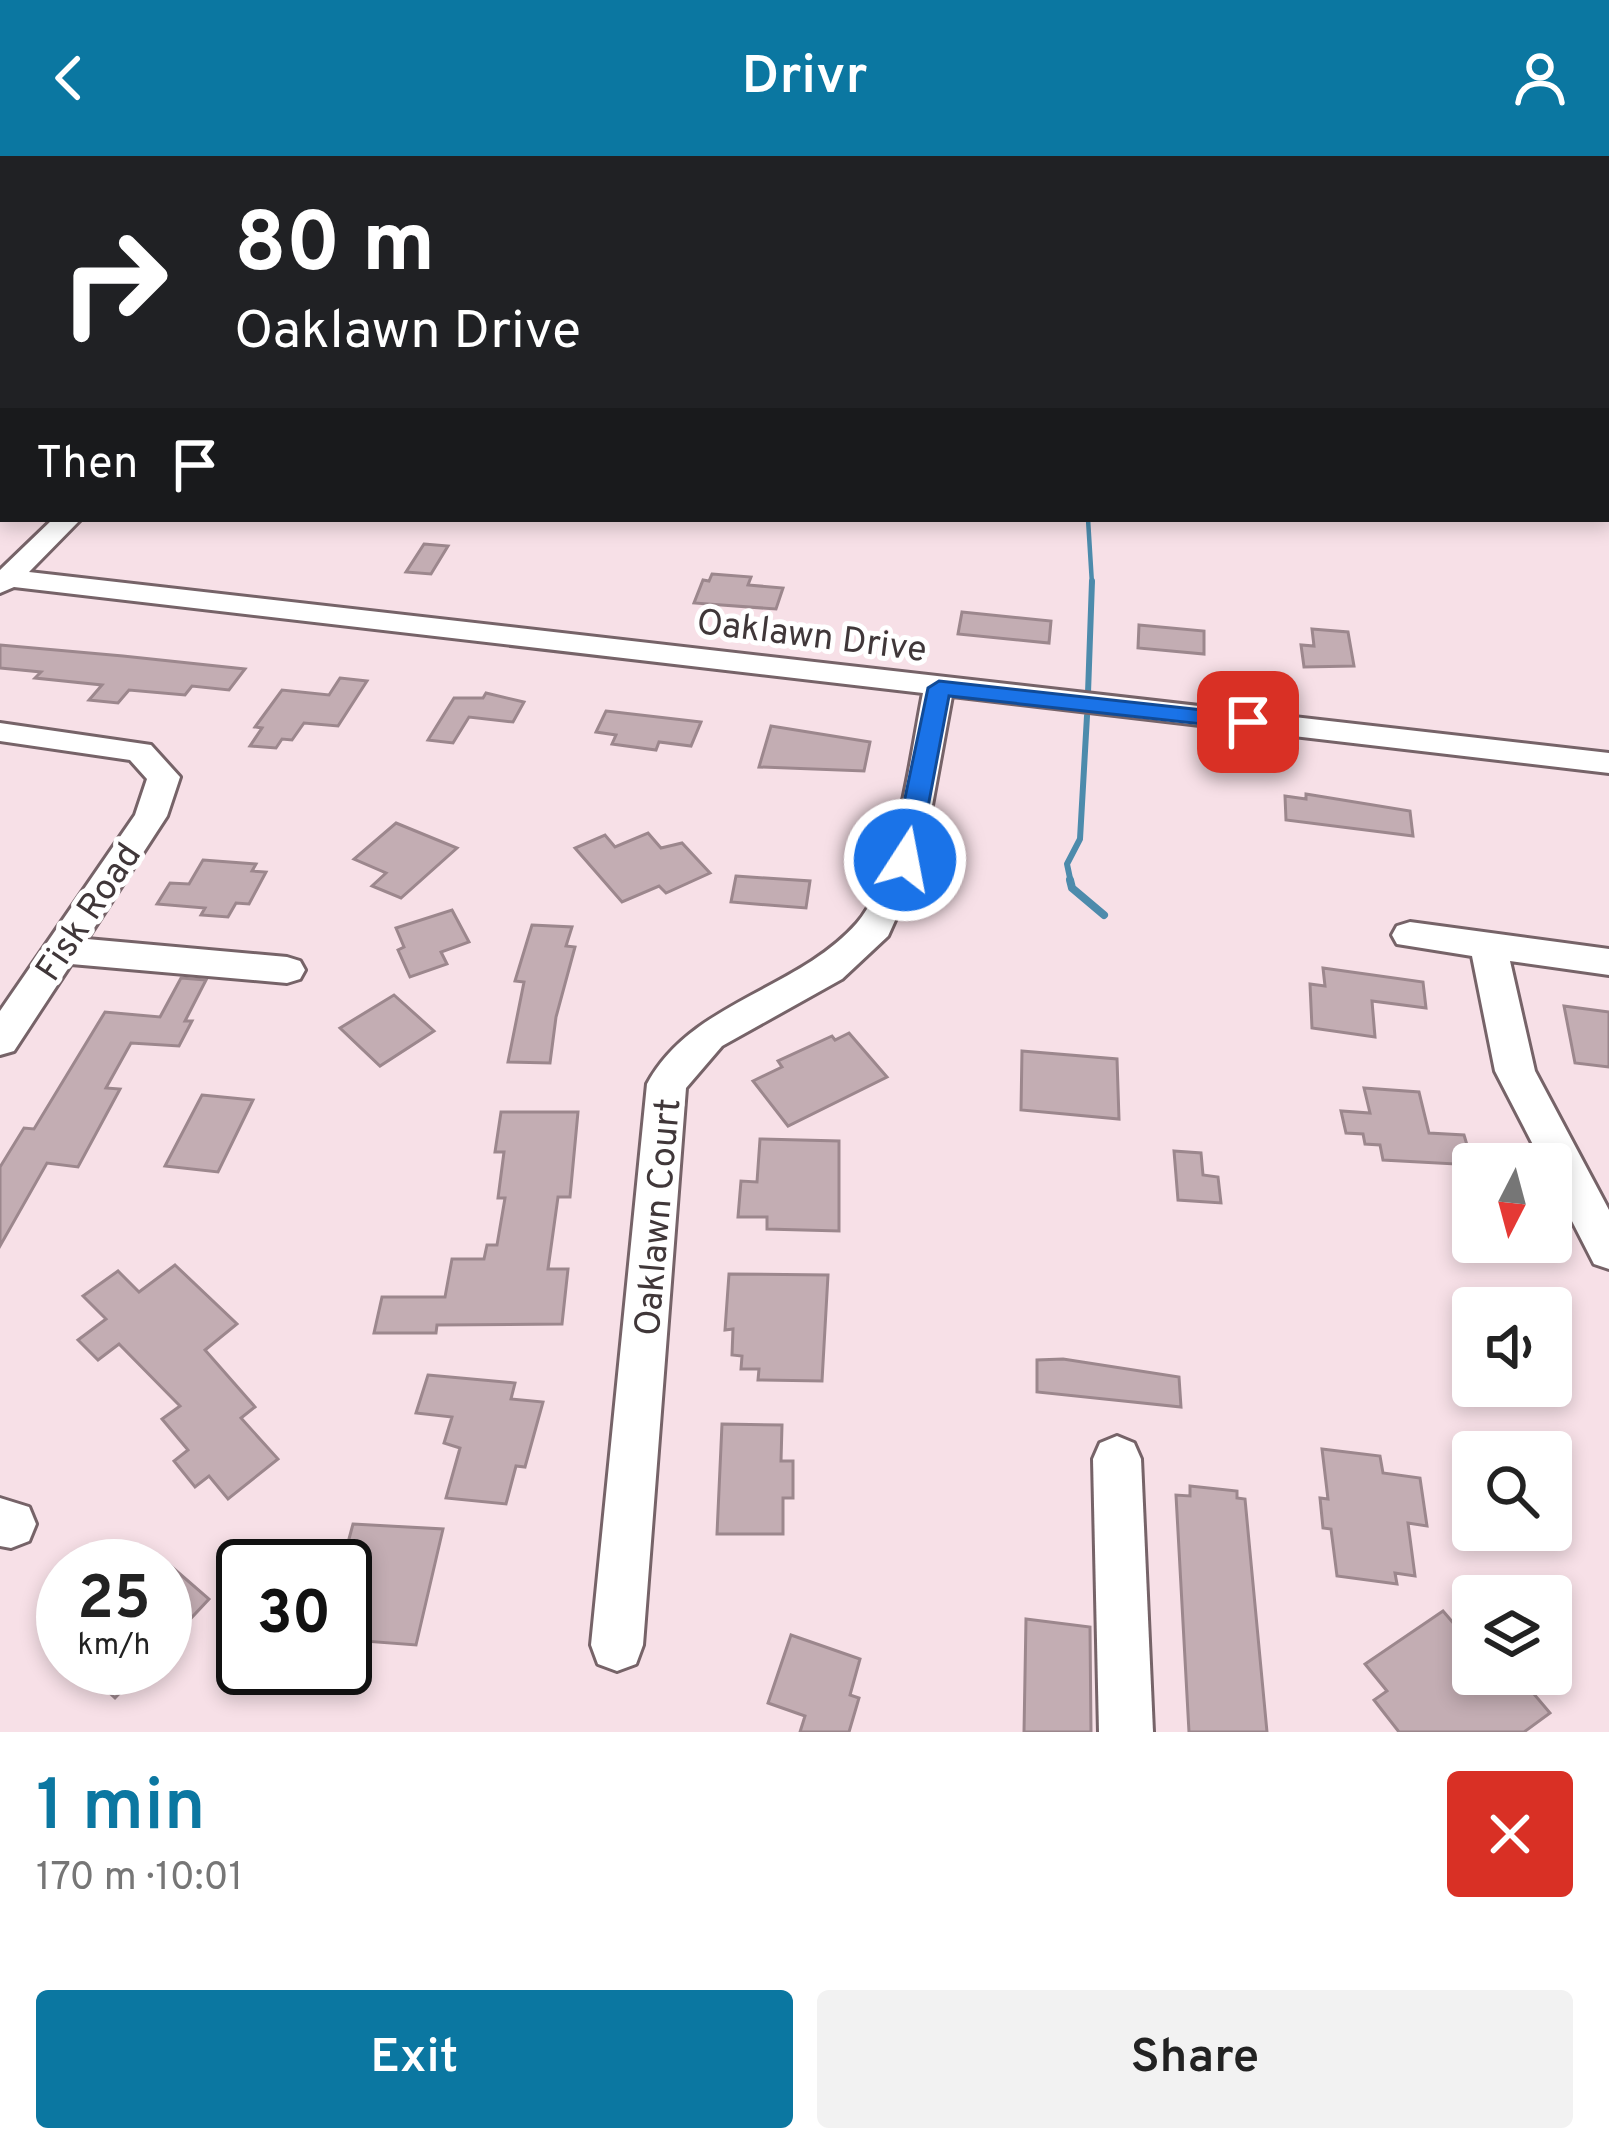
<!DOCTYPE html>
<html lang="en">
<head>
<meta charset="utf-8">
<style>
	:root { --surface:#fff; --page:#f2f2f2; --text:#222; --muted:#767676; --accent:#0b77a1 }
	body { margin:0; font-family:Overpass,sans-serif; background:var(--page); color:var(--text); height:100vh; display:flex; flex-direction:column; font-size:45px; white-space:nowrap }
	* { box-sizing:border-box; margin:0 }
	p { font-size:39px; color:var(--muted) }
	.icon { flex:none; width:66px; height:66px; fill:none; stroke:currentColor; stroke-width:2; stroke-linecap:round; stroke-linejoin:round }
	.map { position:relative; height:1576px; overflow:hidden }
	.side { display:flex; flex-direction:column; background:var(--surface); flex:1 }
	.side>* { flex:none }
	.banner { position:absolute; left:0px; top:0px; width:1611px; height:366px; box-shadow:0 6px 18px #0003; background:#202124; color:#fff; overflow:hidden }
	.needle { width:78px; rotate:186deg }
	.buttons { position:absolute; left:1452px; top:987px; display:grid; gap:24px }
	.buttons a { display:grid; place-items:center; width:120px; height:120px; border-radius:12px; background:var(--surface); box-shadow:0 6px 18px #0003; font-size:60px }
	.speed { position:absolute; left:36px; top:1383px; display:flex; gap:24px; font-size:60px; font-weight:700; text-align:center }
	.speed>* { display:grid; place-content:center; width:156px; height:156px; border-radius:50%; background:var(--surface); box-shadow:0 6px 18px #0003; line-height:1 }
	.speed small { font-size:30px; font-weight:400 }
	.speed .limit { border:6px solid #111; border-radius:18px; background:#fff; color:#111 }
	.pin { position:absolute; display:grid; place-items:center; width:102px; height:102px; color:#fff; margin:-51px; border-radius:24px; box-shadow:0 6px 18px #0006 }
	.me { position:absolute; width:132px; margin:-66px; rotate:11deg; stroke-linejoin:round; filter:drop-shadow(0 0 9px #0008) }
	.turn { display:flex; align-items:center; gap:42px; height:252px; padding:0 36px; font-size:54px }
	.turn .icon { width:156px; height:156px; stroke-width:2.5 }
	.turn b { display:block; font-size:84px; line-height:102px }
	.then { display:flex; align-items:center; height:114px; padding:0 36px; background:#0003; gap:24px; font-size:45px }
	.round { display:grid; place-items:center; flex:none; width:126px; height:126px; border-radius:12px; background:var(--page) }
	.head { display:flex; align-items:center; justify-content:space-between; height:204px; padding:0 36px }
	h1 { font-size:72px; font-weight:600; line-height:90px; color:var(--accent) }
	.primary-button { display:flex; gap:24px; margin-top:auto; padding:24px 36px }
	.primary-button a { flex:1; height:138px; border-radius:12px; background:var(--accent); color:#fff; font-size:48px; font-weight:600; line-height:138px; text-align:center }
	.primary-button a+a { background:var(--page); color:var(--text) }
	header { display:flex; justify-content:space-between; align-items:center; height:156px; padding:0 36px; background:var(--accent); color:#fff; font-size:54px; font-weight:600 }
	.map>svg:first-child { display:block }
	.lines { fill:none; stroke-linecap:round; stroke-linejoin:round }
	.stream-far2 { stroke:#4d8bac; stroke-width:4.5 }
	.stream-far1 { stroke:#4d8bac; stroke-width:6 }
	.stream { stroke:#4d8bac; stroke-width:8 }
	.building { fill:#c3adb3; stroke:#9c878d; stroke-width:3 }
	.minor-casing { stroke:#766368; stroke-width:6 }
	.minor { fill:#fff; fill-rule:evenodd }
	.route { fill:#1a73e8; stroke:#114b97; stroke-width:3 }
	.labels { text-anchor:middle; stroke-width:10; stroke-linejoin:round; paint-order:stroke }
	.street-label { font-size:36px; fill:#403739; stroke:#fff }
</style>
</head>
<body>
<header><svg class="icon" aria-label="back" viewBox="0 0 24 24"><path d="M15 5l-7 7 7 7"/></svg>Drivr<svg class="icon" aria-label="person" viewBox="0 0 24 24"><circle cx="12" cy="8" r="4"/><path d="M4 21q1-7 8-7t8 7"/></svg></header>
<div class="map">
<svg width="1609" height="1576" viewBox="0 0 1609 1576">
	<rect width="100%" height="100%" fill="#f7e0e7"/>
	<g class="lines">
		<polyline class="stream-far2" points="1088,363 1092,428"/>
		<g class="stream-far1">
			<polyline points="1088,537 1092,425"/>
			<polyline points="1071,727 1067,708 1080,683 1087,560"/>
		</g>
		<polyline class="stream" points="1070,724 1072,732 1104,759"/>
	</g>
	<g class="building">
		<polygon points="424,388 448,390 431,418 406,416"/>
		<polygon points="712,418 751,421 748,429 783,432 776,453 694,447 703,424 709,425"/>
		<polygon points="962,456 1051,465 1049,487 958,478"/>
		<polygon points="1139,469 1204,475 1204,498 1138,492"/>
		<polygon points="1312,473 1348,476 1354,510 1304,511 1301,489 1314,490"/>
		<polygon points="0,489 123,500 245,513 229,534 192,530 185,539 129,534 118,547 89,544 102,529 35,522 41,516 0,512"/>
		<polygon points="340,522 367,525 338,570 304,567 292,584 282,583 276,592 250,590 262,572 255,571 282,534 329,539"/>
		<polygon points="486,537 524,546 513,566 469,561 453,587 428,584 454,542 483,542"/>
		<polygon points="606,555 701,566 691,590 659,586 656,594 612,588 616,579 596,576"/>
		<polygon points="771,570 870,586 864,615 759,611"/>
		<polygon points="1306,638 1410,655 1413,680 1286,664 1285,640 1306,643"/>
		<polygon points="396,667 457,692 401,742 372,730 386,717 354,703"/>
		<polygon points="648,677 661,692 682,687 710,717 666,737 659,730 622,746 575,692 605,679 615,691"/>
		<polygon points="203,704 256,708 252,715 266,716 249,748 236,747 228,761 201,759 205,752 157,748 170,727 189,728"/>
		<polygon points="736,720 810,725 806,752 731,746"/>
		<polygon points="452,754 469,786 441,796 447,808 410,821 398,794 404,791 396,772"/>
		<polygon points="532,769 572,771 566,790 575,791 556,861 550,907 508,906 524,826 515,825"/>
		<polygon points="1323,812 1423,826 1426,852 1372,845 1375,881 1312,872 1310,828 1325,830"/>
		<polygon points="181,822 206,824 185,865 192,865 179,890 131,887 106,932 120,933 78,1011 47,1007 0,1090 0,1011 24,972 34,973 105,856 160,861"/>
		<polygon points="394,839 434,875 380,910 340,872"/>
		<polygon points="1564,850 1609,856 1609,911 1575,907"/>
		<polygon points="849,877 887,921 788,970 753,925 782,911 778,905 832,880 835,884"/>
		<polygon points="1022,895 1117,903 1119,963 1021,954"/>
		<polygon points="1364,932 1419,936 1429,977 1464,979 1473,1009 1383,1004 1380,989 1365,988 1363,978 1346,977 1341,955 1370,957"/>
		<polygon points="202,939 253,944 218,1016 165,1010"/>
		<polygon points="501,956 578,956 570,1041 558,1041 548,1113 568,1113 562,1168 437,1169 436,1177 374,1177 382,1141 445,1141 452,1103 484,1103 487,1089 497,1089 505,1042 498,1042 504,996 495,996"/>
		<polygon points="760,983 839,985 839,1075 767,1073 767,1061 738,1061 741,1025 757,1026"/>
		<polygon points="1174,995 1201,997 1203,1019 1218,1021 1221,1047 1178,1044"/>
		<polygon points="175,1109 237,1168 205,1194 255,1251 241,1262 278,1303 228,1343 209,1320 195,1331 174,1305 188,1294 162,1263 180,1250 119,1188 98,1204 78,1184 106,1163 83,1140 118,1115 139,1136"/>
		<polygon points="729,1118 828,1119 822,1225 758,1224 759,1213 741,1213 742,1200 732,1199 733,1173 725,1174"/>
		<polygon points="1063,1203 1179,1221 1181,1251 1037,1236 1037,1204"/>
		<polygon points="428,1219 515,1227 511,1243 543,1246 525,1311 516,1310 506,1348 446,1342 460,1292 444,1287 452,1261 416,1257"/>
		<polygon points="722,1268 782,1269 781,1305 793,1305 793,1342 783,1342 783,1378 717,1378"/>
		<polygon points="1322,1293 1380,1300 1383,1317 1420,1322 1427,1370 1408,1367 1415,1420 1395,1417 1397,1428 1337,1420 1331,1373 1323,1372 1320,1342 1328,1343"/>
		<polygon points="1190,1330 1237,1335 1237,1342 1245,1343 1267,1576 1189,1576 1176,1339 1190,1340"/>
		<polygon points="353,1368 443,1373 416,1489 350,1484 369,1411 342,1409"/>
		<polygon points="165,1405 209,1443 165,1490"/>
		<polygon points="1443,1455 1473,1490 1473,1518 1517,1518 1550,1557 1524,1576 1399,1576 1374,1544 1387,1535 1365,1508"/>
		<polygon points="1026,1463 1090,1471 1091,1576 1024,1576"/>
		<polygon points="791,1479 860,1503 850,1539 859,1542 849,1576 800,1576 805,1560 768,1547"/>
		<polygon points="83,1512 144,1512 115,1542"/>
		<polygon points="308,1512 357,1512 350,1537 302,1533"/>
	</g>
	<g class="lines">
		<defs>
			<g id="minor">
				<polygon points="20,0 41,0 18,3"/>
				<polygon points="227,0 247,0 225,3"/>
				<rect x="356" y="0" width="18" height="3"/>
				<polygon points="889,0 954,0 956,3 891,3"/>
				<rect x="1200" y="0" width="18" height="3"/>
				<polygon points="1539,0 1557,0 1558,3 1540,3"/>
				<polygon points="0,13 3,13 0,24"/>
				<rect x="1608" y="154" width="1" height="12"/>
				<rect x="1608" y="330" width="1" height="16"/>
				<path d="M53,363H81L29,416L1609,597V617L952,540L922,704L888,780L842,823L722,890L686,932L643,1489L636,1508L617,1515L598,1508L591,1489L647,928C692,845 797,835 857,767C896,723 911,597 923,537L14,431L0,437V414Z"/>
				<polygon points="0,567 151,589 180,621 167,660 87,783 287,801 300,805 305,814 300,823 287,827 71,808 14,895 0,899 0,855 135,659 147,623 130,604 0,585"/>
				<polygon points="1410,766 1609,793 1609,819 1510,805 1535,915 1609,1054 1609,1113 1594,1108 1551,1024 1551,1008 1543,1008 1495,915 1472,800 1397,788 1392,779 1397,770"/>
				<polygon points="1117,1280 1134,1287 1141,1303 1153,1576 1099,1576 1093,1303 1100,1287"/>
				<polygon points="0,1342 29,1351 36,1368 29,1385 11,1392 0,1390"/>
			</g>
		</defs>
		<use href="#minor" class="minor-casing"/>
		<use href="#minor" class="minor"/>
	</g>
	<polygon class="route" points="939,525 1248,559 1260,566 1248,573 949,540 918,704 905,712 892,704 928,532"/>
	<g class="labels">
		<g class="street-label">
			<text transform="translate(812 478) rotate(7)" y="13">Oaklawn Drive</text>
			<text transform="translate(87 755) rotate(-56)" y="13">Fisk Road</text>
			<text transform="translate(656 1061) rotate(-85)" y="13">Oaklawn Court</text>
		</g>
	</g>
</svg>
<div class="buttons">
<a><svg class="needle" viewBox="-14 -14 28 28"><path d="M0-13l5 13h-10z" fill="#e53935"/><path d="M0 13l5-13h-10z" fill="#767676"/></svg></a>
<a><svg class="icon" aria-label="sound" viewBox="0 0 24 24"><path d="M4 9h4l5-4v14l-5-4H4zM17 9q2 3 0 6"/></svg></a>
<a><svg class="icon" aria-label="search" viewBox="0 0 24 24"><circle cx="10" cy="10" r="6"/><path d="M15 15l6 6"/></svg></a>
<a><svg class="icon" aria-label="layers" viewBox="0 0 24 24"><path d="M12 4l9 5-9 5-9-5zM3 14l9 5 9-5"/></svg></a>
</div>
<div class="speed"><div>25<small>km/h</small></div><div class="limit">30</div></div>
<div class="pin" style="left:1248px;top:566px;background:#d93025"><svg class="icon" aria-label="arrive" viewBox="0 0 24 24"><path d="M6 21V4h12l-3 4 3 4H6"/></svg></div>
<svg class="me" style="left:905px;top:704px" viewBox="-20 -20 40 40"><circle r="17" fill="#1a73e8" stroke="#fff" stroke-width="3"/><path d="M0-11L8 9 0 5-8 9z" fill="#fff"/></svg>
<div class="banner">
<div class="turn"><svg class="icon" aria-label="right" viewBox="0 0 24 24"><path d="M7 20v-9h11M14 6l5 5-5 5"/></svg><div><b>80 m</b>Oaklawn Drive</div></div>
<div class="then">Then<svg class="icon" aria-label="arrive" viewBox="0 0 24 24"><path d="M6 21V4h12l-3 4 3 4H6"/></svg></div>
</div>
</div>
<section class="side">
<div class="head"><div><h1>1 min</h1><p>170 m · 10:01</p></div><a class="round" style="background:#d93025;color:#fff"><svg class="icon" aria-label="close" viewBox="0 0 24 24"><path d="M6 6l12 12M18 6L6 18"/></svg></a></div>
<div class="primary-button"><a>Exit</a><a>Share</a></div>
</section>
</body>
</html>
